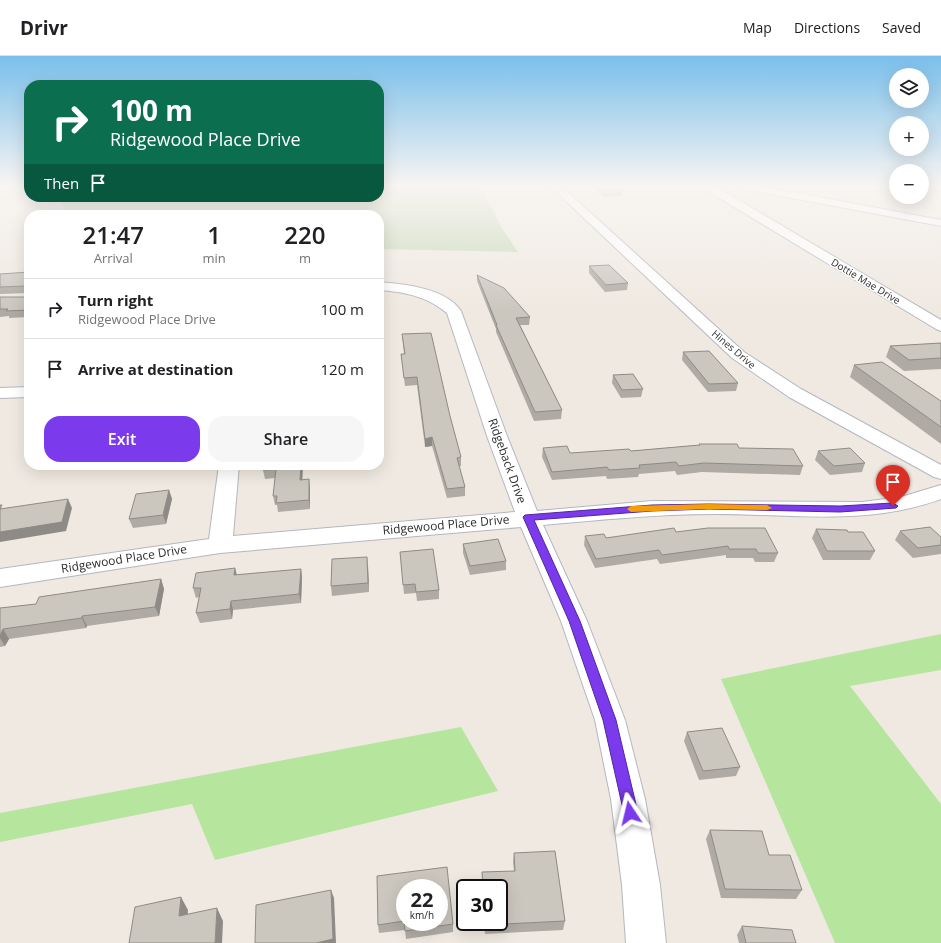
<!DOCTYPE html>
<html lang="en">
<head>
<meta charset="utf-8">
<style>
	:root { --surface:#fff; --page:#f6f6f6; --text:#202124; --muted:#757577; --line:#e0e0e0; --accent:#7c3aed }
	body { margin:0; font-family:"Open Sans",sans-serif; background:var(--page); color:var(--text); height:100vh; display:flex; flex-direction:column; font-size:15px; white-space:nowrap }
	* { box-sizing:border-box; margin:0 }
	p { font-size:13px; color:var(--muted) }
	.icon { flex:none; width:22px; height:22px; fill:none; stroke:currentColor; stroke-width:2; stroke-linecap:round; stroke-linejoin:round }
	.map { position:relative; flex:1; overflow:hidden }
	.sheet { position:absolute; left:24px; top:154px; width:360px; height:260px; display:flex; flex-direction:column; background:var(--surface); border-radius:16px; box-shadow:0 4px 16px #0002 }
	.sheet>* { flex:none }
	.hud { position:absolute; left:24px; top:24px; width:360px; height:122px; border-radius:16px; box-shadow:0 4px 16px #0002; background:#0b6e4f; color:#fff; overflow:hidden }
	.buttons { position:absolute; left:889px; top:12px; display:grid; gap:8px }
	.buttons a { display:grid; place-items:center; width:40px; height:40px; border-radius:50%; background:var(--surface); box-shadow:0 4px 16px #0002; font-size:20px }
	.speed { position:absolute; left:396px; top:823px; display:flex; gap:8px; font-size:20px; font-weight:700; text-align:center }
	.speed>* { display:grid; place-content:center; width:52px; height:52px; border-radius:50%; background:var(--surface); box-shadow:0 4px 16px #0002; line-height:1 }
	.speed small { font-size:10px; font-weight:400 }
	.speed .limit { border:2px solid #111; border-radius:6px; background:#fff; color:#111 }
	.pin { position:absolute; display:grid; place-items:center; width:34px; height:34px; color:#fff; margin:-41px -17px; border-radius:50% 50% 50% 0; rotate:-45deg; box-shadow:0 0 4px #0007 }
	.pin .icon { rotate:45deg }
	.me { position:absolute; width:44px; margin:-22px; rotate:350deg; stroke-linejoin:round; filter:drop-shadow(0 0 3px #0008) }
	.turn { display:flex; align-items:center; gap:14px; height:84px; padding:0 20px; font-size:18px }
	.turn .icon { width:52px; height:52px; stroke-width:2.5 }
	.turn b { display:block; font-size:28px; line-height:34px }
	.then { display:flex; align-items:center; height:38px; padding:0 20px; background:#0003; gap:8px; font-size:15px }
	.eta { display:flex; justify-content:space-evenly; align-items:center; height:68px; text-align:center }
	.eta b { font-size:24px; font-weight:600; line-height:28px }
	.primary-button { display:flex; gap:8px; margin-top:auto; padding:8px 20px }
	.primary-button a { flex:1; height:46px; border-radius:16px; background:var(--accent); color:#fff; font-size:16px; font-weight:600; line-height:46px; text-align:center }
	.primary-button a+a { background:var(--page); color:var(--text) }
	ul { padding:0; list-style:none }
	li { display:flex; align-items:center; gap:12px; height:60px; padding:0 20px; border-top:1px solid var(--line) }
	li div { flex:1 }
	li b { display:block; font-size:15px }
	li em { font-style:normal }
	header { display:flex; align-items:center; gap:24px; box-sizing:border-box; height:56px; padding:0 20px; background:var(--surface); border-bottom:1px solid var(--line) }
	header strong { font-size:19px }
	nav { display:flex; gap:22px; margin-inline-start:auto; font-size:14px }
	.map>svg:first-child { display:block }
	.green { fill:#b6e59e }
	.cemetery { fill:#c8d9b8 }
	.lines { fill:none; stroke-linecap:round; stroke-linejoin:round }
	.minor-casing { stroke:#b4b7c1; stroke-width:2 }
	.minor { fill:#fff; fill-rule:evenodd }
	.wall { fill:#afaba4 }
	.shaded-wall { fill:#8e8b86 }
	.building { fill:#cbc7bf; stroke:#8e8b86; fill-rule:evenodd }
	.route { fill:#7c3aed; stroke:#51269a }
	.slow { fill:#f59e0b }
	.labels { text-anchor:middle; stroke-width:3; stroke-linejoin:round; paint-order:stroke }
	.far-street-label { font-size:10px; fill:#2e2e2e; stroke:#fff }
	.street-label { font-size:12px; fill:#2e2e2e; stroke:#fff }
</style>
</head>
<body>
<header>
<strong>Drivr</strong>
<nav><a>Map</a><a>Directions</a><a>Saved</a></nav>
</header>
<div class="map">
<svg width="941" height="887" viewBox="0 0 941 887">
	<rect width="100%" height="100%" fill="#efe9e1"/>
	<g class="green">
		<polygon points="941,578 941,614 850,630 941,748 941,887 835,887 721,623"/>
		<polygon points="461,671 498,735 215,804 192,748 0,786 0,757"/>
	</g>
	<polygon class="cemetery" points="379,130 480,130 502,172 518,196 379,193 379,159 71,159 66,158 61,146 66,141 379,141"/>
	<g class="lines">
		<defs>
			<g id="minor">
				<polygon points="550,130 561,130 744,296 801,333 941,409 941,423 934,421 789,341 732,302"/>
				<polygon points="705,130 715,130 941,264 941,275 936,273 711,137"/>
				<polygon points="738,130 761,130 941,164 941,170 743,133"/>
				<path d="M379,226C404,228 446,232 461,255L507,380L537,455L652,445L862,446L901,441L941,429V443C869,470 790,458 715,458C657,458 600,464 543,469L587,565L625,664L645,743L660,829L666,887H626L622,829L611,743L595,664L561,565L521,471L220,497L0,531V513L209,483L219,409H239L233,480L515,456L487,380L447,257C426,240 405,236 379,234Z"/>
				<polygon points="29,331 29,341 0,342 0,332"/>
			</g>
		</defs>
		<use href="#minor" class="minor-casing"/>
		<use href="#minor" class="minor"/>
	</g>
	<g class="wall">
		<polygon points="591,130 621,130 623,135 622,140 604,141"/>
		<polygon points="589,210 628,227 627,234 605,236 589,217"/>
		<polygon points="29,216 29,261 9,262 9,260 0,261 0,241 26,241 28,239 28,237 0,238 0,218"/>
		<polygon points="477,219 530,261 529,269 520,269 562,354 561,363 534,365 496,276 496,273 477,225"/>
		<polygon points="402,278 450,360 461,401 461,410 459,410 465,431 465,440 447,442 432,390 425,391 417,329 405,330 401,298 404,298"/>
		<polygon points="941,287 941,313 904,315 886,301 890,290"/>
		<polygon points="683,296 738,327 736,335 708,336 682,304"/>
		<polygon points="854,309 941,345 941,388 850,321"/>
		<polygon points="613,319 643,333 641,341 621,342 612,327"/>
		<polygon points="699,388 739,392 803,410 800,419 702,416 677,419 675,415 639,418 638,421 607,423 606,420 552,424 542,401 543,392 570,397 631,395 699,389"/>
		<polygon points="818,395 865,407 862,416 830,419 815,404"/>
		<polygon points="264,409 302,424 310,432 310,453 278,456 277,449 275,449 273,440 275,422 265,423 263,414"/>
		<polygon points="169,434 172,443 166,468 133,472 129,463"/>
		<polygon points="816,473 848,476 875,495 870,504 823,504 812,482"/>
		<polygon points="900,475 941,481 941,498 913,502 895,484"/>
		<polygon points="676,476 778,497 774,506 755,506 753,502 726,502 726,499 660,508 657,503 595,512 584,489 585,480 606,482"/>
		<polygon points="463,488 506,505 506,514 470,519 463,497"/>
		<polygon points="400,496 439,534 439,543 417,545 416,537 404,538"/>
		<polygon points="368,510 369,536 332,540 331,530"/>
		<polygon points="235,512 237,519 301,513 302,522 301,547 233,554 232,563 200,567 196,557 199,541 196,542 193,532"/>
		<polygon points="161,523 164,533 159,560 87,570 86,572 9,583 5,590 0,591 0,552 36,548"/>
		<polygon points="687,676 740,711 736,720 699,724 684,685"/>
		<polygon points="710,774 769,799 802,834 796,843 721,842 706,783"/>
		<polygon points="514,797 565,865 563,874 485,878 484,866 499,866 499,832 482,832 482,816 514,815 513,806"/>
		<polygon points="377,820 453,868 453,876 406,883 405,874 379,877 378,869"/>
		<polygon points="742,870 796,887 739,887 737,879"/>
	</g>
	<g class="shaded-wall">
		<polygon points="432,381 432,390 425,391 425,383"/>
		<polygon points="301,409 303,409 302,433 300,424"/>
		<polygon points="309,423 310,432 310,453 309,444"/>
		<polygon points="169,434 172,443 166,468 163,459"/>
		<polygon points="68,443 72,452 66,475 0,486 0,476"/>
		<polygon points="367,501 368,510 369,536 368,527"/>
		<polygon points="235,512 237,521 234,519"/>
		<polygon points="301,513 302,522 301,547 299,538"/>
		<polygon points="161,523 164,533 159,560 155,551"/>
		<polygon points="231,545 233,554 232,563 230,553"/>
		<polygon points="82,560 87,570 86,572 82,562"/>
		<polygon points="3,573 9,583 5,590 0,582 0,580"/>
		<polygon points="331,834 334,842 336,887 316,887"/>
		<polygon points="181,841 188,854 187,873 179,860"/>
		<polygon points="217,852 223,865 222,887 215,887"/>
	</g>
	<g class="building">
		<polygon points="597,130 621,130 623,135 604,136"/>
		<polygon points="609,209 628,227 606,229 589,210"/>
		<polygon points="29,216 29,254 6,255 8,253 0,253 0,241 26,241 28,239 28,231 26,230 0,231 0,218"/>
		<polygon points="477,219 504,232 530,261 516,262 562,354 535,356 496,269 497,269"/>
		<polygon points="431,277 450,360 461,401 457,402 465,431 447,433 432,381 425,383 417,321 404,322 401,298 405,298 402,278"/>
		<polygon points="941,287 941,302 909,304 890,290"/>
		<polygon points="709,295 738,327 709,328 683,296"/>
		<polygon points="882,306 941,345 941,371 854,309"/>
		<polygon points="633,318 643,333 622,334 613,319"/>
		<polygon points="699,388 737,388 739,392 793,393 803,410 704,407 679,410 676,406 639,409 640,412 609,414 607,411 552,416 543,392 567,390 570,397 629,393 631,395 700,389"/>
		<polygon points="850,392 865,407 834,410 818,395"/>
		<polygon points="264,409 301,409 300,424 309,423 309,444 276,447 277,440 273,440 276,413 263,414"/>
		<polygon points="169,434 163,459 129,463 136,438"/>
		<polygon points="68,443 62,466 0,476 0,449 2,449 0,453"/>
		<polygon points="930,471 941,481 941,489 918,492 900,475"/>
		<polygon points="674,472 676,476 708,472 765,472 778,497 758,497 756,493 729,493 728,490 662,499 659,494 596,503 585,480 604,478 606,482"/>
		<polygon points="816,473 847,474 848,476 863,476 875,495 827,495"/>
		<polygon points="498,483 506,505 470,510 463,488"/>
		<polygon points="433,493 439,534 416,536 415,528 403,529 400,496"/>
		<polygon points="367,501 368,527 331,530 332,503"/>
		<polygon points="235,512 234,519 301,513 299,538 231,545 230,553 196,557 201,532 193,532 196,517"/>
		<polygon points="161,523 155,551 82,560 82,562 3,573 0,580 0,552 36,548 39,541"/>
		<polygon points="722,672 740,711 703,715 687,676"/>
		<polygon points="710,774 762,775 769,799 790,799 802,834 725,833"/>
		<polygon points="555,795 565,865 485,869 485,866 499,866 499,832 483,832 482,816 515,815 514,797"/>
		<path d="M447,811L453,868L405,875L404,865L378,869L377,820ZM405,832H439V866H405Z"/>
		<polygon points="331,834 333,883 316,887 255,887 256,849"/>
		<polygon points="181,841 179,860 217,852 215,887 129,887 135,851"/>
		<polygon points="742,870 792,874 796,887 746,887"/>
	</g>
	<linearGradient id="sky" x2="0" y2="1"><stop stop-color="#7abfeb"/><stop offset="0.51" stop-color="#f8f5f2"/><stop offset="1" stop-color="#f8f5f2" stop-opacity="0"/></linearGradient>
	<rect width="941" height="255" fill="url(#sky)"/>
	<polygon class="route" points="893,447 898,450 896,452 840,456 709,453 652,455 534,464 580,565 616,664 638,757 636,762 630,764 625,762 603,664 569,565 523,461 525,459 652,449 709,448 840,450"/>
	<polygon class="slow" points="709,448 767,449 772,452 767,454 709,453 631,456 627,453 631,450"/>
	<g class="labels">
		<g class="far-street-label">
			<text transform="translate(866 225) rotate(31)" y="4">Dottie Mae Drive</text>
			<text transform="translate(734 293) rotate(40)" y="4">Hines Drive</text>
		</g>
		<g class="street-label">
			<text transform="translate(507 405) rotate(70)" y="4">Ridgeback Drive</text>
			<text transform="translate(446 469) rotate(-5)" y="4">Ridgewood Place Drive</text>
			<text transform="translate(124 503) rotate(-9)" y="4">Ridgewood Place Drive</text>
		</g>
	</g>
</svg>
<div class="buttons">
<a><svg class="icon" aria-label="layers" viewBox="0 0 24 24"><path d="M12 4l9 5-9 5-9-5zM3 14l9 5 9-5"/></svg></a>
<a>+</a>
<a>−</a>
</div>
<div class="speed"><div>22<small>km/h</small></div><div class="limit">30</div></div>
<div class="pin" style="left:893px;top:450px;background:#d93025"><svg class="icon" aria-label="arrive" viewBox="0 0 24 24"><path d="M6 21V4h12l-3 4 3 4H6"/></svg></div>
<svg class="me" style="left:630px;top:757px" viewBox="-20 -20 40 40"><path d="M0-17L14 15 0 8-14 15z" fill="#7c3aed" stroke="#fff" stroke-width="4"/></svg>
<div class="hud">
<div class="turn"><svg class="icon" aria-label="right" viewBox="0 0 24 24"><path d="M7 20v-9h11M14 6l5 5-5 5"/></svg><div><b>100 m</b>Ridgewood Place Drive</div></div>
<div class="then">Then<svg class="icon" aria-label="arrive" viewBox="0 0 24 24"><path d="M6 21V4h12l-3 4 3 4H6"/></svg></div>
</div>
<section class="sheet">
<div class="eta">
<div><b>21:47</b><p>Arrival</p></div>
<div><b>1</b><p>min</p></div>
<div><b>220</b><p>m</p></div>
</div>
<ul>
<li><svg class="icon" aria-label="right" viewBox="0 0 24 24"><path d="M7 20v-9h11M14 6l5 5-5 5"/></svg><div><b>Turn right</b><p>Ridgewood Place Drive</p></div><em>100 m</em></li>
<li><svg class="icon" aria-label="arrive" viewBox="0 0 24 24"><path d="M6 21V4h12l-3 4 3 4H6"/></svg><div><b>Arrive at destination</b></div><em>120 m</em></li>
</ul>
<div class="primary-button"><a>Exit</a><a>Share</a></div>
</section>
</div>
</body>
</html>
